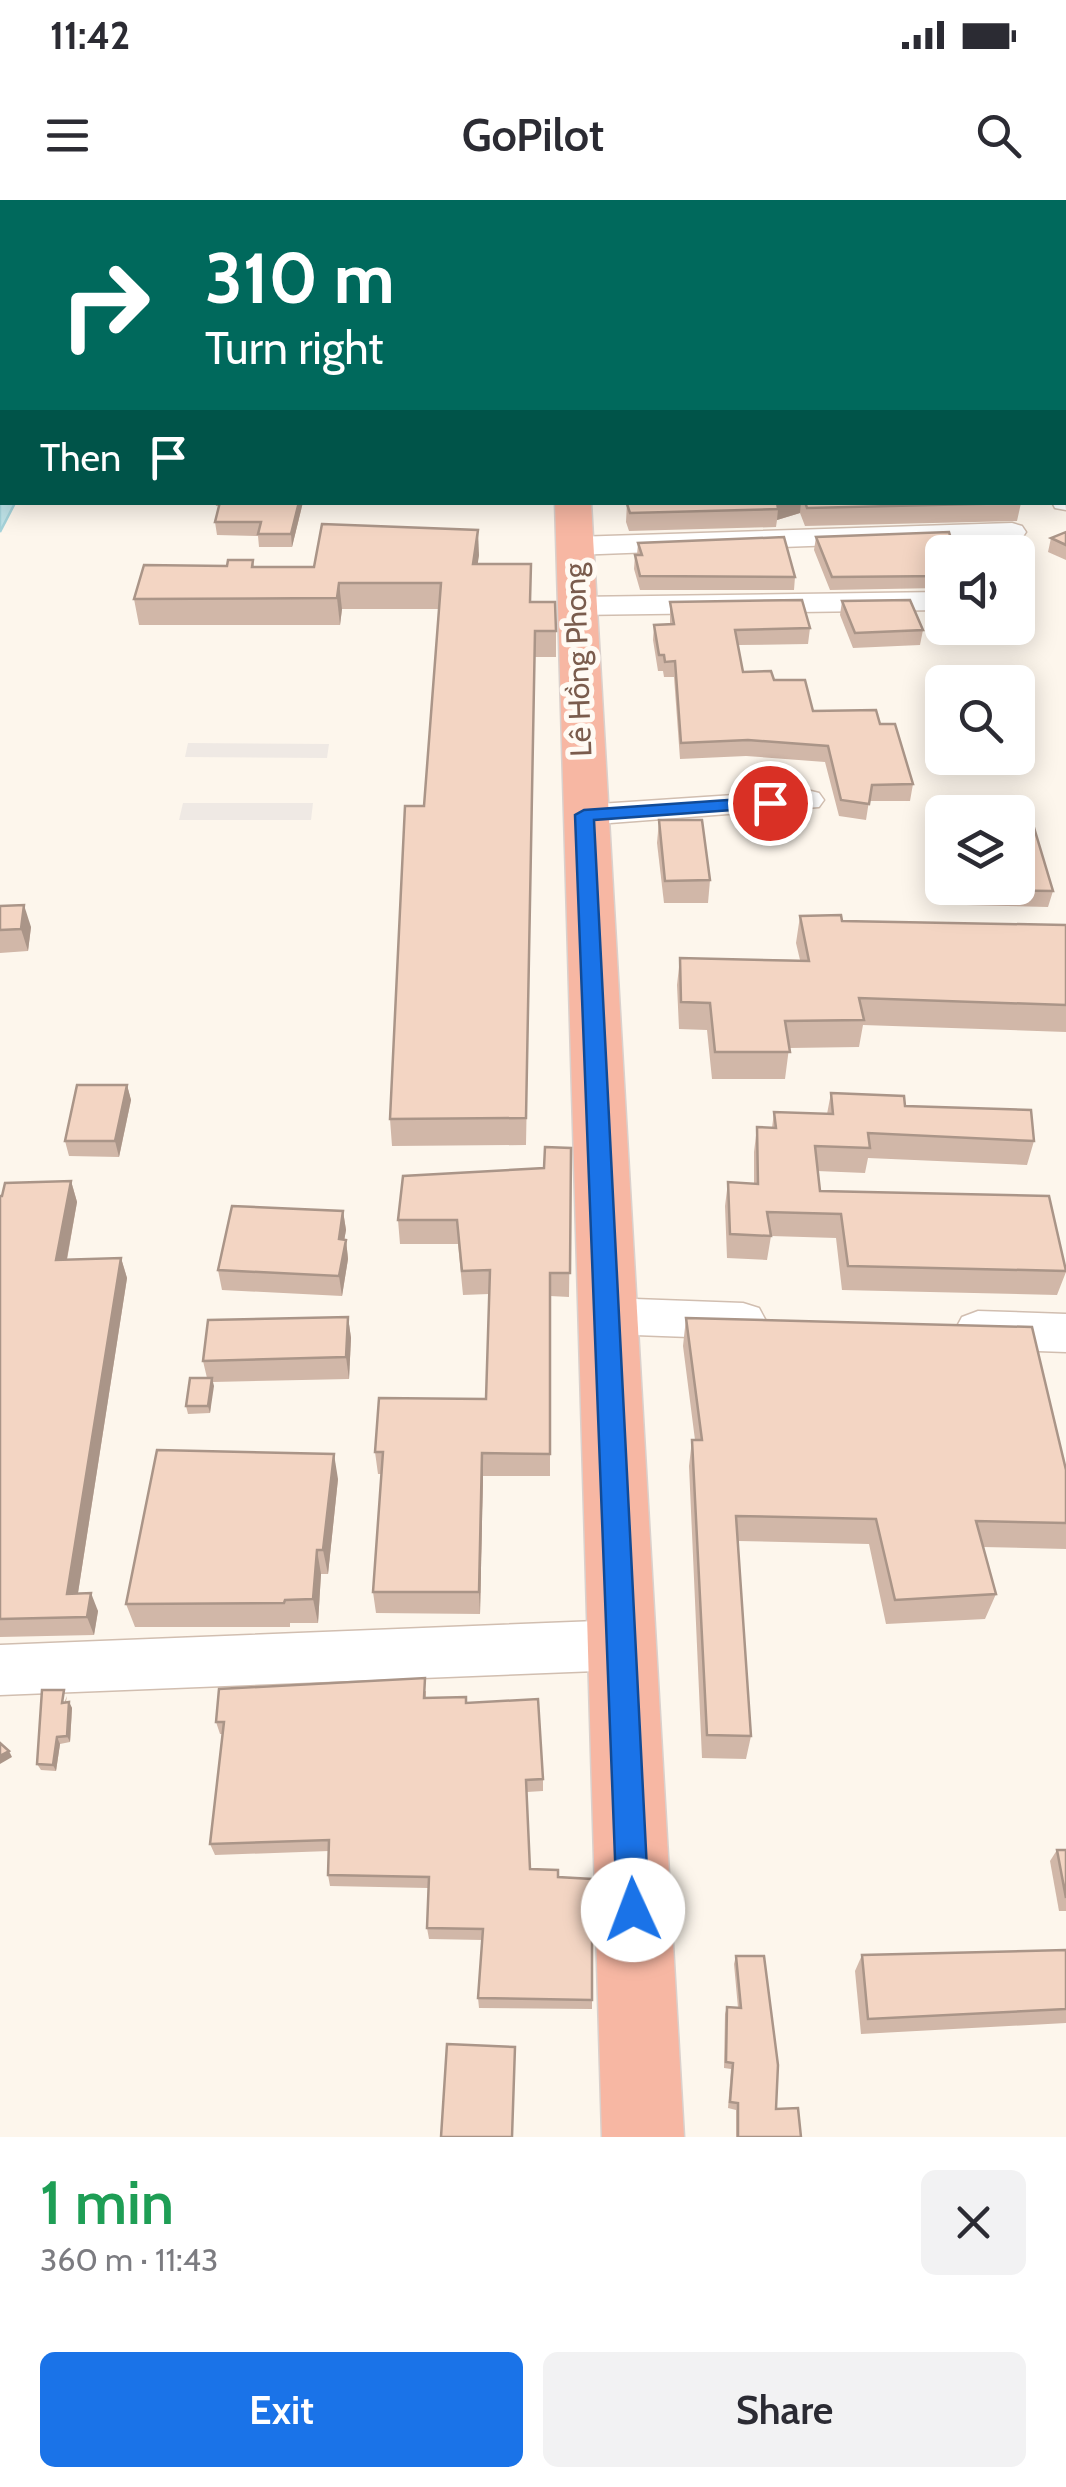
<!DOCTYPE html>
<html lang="en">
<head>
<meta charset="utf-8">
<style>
	:root { --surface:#fff; --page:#f2f2f3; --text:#2b2b33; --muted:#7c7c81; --accent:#1a73e8 }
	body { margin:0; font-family:Cabin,sans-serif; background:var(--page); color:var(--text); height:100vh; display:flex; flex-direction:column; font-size:38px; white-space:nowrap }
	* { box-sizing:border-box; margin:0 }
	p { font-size:32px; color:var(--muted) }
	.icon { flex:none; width:55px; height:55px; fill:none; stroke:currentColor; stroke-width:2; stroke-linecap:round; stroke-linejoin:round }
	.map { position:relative; height:1937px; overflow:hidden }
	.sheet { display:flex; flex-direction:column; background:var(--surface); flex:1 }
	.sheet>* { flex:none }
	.hud { position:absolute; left:0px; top:0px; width:1068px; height:305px; box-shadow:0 5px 25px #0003; background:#00695c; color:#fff; overflow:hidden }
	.buttons { position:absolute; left:925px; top:335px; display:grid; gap:20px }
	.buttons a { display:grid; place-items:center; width:110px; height:110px; border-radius:15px; background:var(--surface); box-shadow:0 5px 25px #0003; font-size:50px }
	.pin { position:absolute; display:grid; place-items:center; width:85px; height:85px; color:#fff; margin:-42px; border:5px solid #fff; border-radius:50%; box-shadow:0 2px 10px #0007 }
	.me { position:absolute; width:110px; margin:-55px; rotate:358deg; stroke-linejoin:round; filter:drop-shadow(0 0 8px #0008) }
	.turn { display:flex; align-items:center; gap:35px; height:210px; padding:0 40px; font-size:45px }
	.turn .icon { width:130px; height:130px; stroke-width:2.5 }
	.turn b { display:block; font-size:70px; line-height:85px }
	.then { display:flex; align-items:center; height:95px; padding:0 40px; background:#0003; gap:20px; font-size:38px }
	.round { display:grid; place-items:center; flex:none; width:105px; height:105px; border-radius:15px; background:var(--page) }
	.headline { display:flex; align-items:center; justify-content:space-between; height:170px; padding:0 40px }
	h1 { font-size:60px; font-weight:600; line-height:75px; color:#1e9e55 }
	.action { display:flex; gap:20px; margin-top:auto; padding:20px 40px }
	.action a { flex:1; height:115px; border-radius:15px; background:var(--accent); color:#fff; font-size:40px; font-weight:600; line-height:115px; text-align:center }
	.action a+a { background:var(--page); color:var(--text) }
	.status { display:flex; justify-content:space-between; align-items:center; height:70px; padding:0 50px; background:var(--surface); direction:ltr }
	.status svg { height:28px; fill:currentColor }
	header { display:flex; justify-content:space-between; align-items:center; height:130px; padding:0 40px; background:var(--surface); font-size:45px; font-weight:600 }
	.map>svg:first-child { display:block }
	.industrial { fill:#efe9e4 }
	.water { fill:#bfe3e8; stroke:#a5d3da; stroke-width:2.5 }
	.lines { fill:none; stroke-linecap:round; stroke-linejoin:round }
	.minor-casing { stroke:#d1beb0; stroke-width:3 }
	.highway-casing { stroke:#dad1cd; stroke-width:3 }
	.minor { fill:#fff; fill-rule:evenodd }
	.highway { fill:#f7b7a3; fill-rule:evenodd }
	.wall { fill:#d1b7a8 }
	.shaded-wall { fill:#aa9588 }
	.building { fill:#f3d5c3; stroke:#aa9588; stroke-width:2.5 }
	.route { fill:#1a73e8; stroke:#114b97; stroke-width:2.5 }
	.labels { text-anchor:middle; stroke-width:10; stroke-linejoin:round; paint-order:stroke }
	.street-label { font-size:30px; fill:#7a5c4d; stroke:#fffaf3 }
</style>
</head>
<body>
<div class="status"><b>11:42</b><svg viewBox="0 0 49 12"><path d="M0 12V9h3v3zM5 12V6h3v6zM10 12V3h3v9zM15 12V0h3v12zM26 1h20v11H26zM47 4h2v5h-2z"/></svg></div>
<header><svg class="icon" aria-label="menu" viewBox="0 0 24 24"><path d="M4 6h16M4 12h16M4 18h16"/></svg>GoPilot<svg class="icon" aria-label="search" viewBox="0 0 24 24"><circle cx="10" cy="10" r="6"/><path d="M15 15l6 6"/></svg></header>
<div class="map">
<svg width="1066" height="1937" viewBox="0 0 1066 1937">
	<rect width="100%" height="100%" fill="#fdf6ec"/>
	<g class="industrial">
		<polygon points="188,543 329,544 327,558 185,557"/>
		<polygon points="183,603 313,603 311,620 179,620"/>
	</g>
	<polygon class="water" points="0,0 166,0 2,2 2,302 15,303 0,332"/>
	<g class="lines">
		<defs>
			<g id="minor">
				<polygon points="731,0 751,0 753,2 732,2"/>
				<polygon points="849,0 869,0 871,2 850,2"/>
				<rect x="1065" y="5" width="1" height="12"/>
				<polygon points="1065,294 1066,310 1055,308 1052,302 1065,302"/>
				<polygon points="1012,323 1022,326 1026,332 1022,338 574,355 564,352 560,346 564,340 574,337"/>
				<polygon points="942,392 942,410 575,415 564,412 560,406 564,400 575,397"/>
				<polygon points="807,590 819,593 824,600 819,607 584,625 572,622 567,615 572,608 584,605"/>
				<polygon points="608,1098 743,1103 759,1108 766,1121 759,1134 743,1139 608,1134 592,1129 585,1116 592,1103"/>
				<polygon points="978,1111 1066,1114 1066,1152 978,1149 962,1143 955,1130 962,1117"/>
				<polygon points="622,1420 641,1428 649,1445 641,1462 622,1470 0,1495 0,1445"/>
			</g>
			<g id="highway">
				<polygon points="553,0 581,0 581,2 554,2"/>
				<polygon points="555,302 591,302 684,1937 602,1937"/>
			</g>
		</defs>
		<use href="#minor" class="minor-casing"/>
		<use href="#highway" class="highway-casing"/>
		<use href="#minor" class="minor"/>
		<use href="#highway" class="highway"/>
	</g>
	<g class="wall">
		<polygon points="215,302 303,302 292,347 259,347 258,336 217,335 215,322 219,306 216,306"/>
		<polygon points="627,302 1021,303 1017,321 805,326 800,313 777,320 776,327 629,331 626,322"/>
		<polygon points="1066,332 1066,360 1048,352 1051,338"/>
		<polygon points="816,337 942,352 942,368 938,368 942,376 940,388 830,390 814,350"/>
		<polygon points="638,343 795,377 794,390 640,390 634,369 635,355 637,355"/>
		<polygon points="479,355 477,364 531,402 556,431 556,457 535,457 526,945 392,946 390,919 424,606 439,409 342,409 340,425 139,425 134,399 227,366 253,360 254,367 314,367"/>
		<polygon points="842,401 923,430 920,445 853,448 840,415"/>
		<polygon points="670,402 810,428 808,444 738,445 743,472 774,480 813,511 880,524 913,584 910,601 869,601 866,620 839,616 825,562 746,556 680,559 674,477 664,477 663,471 658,471 653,440 654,425 670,424"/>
		<polygon points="948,600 1026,601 1053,691 1048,707 966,705 962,688 1018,688 1018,612 946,612"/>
		<polygon points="659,620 710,680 708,703 664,703 657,643"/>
		<polygon points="0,706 31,727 28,751 0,753"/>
		<polygon points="800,716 842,721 1066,725 1066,832 863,825 859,847 789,848 785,879 712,879 707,830 679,829 677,785 680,758 800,760 796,743"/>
		<polygon points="127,885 131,900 119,957 69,956 65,941"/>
		<polygon points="831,893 905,906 1034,941 1027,965 868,958 865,973 817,971 820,991 1066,1072 1057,1095 842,1090 836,1038 771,1036 767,1060 727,1058 725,1006 728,982 754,984 754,952 757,927 772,928 774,912 827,914"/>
		<polygon points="571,948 569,1097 550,1096 550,1276 483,1276 480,1414 376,1413 373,1392 381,1274 378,1274 375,1252 486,1199 489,1094 463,1095 458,1044 400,1044 398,1020 544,968"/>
		<polygon points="71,981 77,1002 67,1060 121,1058 127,1078 78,1393 98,1411 94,1435 0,1437 0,996"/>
		<polygon points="343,1011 346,1030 344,1040 346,1040 348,1059 342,1096 222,1090 218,1070"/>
		<polygon points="348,1117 351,1138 349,1179 213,1182 210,1213 188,1214 186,1206 207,1178 203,1161"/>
		<polygon points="686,1118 1066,1270 1066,1349 983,1347 996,1394 985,1419 886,1424 869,1344 738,1341 751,1536 746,1559 702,1558 689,1266 692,1240 695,1240 683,1146"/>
		<polygon points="338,1279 328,1374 321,1374 318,1423 290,1423 290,1427 135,1427 126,1404"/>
		<polygon points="426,1491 426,1498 466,1503 543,1579 543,1591 527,1592 530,1669 558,1677 592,1800 592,1809 479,1808 478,1798 483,1740 429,1739 427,1728 428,1688 330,1686 328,1675 329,1651 215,1655 210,1644 222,1534 220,1534 216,1522"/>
		<polygon points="67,1496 66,1502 69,1502 72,1508 70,1542 60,1544 56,1571 41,1570 37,1564"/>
		<polygon points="1057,1650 1066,1650 1066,1711 1059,1711 1050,1661"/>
		<polygon points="1066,1750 1066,1823 861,1834 855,1771 862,1755"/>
		<polygon points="736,1756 776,1909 801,1937 736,1937 736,1910 728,1908 731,1869 724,1868 725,1814 727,1807 738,1808 734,1764"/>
	</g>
	<g class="shaded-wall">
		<polygon points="299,302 303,302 292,347 291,334"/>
		<polygon points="801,302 800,313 777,320 778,309 777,303"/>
		<polygon points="478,330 479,355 474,390 473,364"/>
		<polygon points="339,383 342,409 340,425 337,398"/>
		<polygon points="24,705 31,727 28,751 21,729"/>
		<polygon points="127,885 131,900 119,957 115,941"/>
		<polygon points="71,981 77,1002 63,1080 56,1060"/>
		<polygon points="343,1011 346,1030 341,1059 339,1039"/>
		<polygon points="346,1040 348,1059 342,1096 339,1076"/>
		<polygon points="121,1058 127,1078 75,1412 67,1394"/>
		<polygon points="348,1117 351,1138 349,1179 346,1157"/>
		<polygon points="212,1178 214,1186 210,1213 208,1206"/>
		<polygon points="482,1253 483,1276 480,1414 479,1392"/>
		<polygon points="334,1254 338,1279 328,1374 323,1350"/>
		<polygon points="317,1350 321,1374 318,1423 313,1399"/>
		<polygon points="91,1393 98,1411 94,1435 87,1417"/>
		<polygon points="69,1502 72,1508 70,1542 67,1536"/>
		<polygon points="57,1537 60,1544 56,1571 53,1565"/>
		<polygon points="9,1551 12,1557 0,1564 0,1556"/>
	</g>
	<g class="building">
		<polygon points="481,0 526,0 525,2 481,2"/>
		<polygon points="943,0 966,0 966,2 944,2"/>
		<polygon points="1065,172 1066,172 1066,227 1065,226"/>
		<polygon points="220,302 299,302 291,334 258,334 261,322 215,322"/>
		<polygon points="632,302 777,302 778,309 630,313 627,304"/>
		<polygon points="805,302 1021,302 1021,303 807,308"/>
		<polygon points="322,324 478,330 473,364 531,364 530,402 555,402 556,431 535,431 526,918 390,919 405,606 424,606 441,383 339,383 337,398 134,399 144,365 227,366 228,360 253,360 252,367 314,367"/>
		<polygon points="949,332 955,352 942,352 942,356 932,356 942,376 832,377 816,337"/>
		<polygon points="1066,332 1066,345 1051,338"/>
		<polygon points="784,337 795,377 640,376 635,355 642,355 638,343"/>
		<polygon points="802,400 810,428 735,430 743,472 771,471 774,480 805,480 813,511 876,510 880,524 895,524 913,584 872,585 869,604 841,600 828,546 748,540 681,543 675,461 665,462 664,455 659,455 654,425 674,424 670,402"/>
		<polygon points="910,400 923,430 855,433 842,401"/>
		<polygon points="948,600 1026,601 1053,691 970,690 969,688 1018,688 1018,612 951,612"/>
		<polygon points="659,620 702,620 710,680 665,681"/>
		<polygon points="24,705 21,729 0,730 0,706"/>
		<polygon points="841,715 842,721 1066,725 1066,805 859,798 864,820 785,821 790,852 715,852 710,803 681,802 680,758 809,761 800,716"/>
		<polygon points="77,885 127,885 115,941 65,941"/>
		<polygon points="831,893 904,896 905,906 1031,910 1034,941 868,933 870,948 815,946 820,991 1049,996 1066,1071 848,1066 841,1014 767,1012 771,1036 730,1034 728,982 758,984 757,927 776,928 774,912 833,914"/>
		<polygon points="545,947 571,948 570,1073 550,1073 550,1254 482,1253 479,1392 373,1392 383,1252 375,1252 379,1198 486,1199 490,1070 462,1071 457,1020 398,1020 403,976 544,968"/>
		<polygon points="71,981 56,1060 121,1058 67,1394 91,1393 87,1417 0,1419 0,996 2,996 5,983"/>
		<polygon points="232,1006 343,1011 339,1039 346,1040 339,1076 218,1070"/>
		<polygon points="348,1117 346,1157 203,1161 208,1120"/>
		<polygon points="686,1118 1032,1127 1066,1270 1066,1323 976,1321 996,1394 895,1400 876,1319 736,1316 751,1536 707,1535 692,1240 702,1240"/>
		<polygon points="190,1178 212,1178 208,1206 186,1206"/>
		<polygon points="157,1250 334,1254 323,1350 317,1350 313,1399 285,1400 284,1403 126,1404"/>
		<polygon points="425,1478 424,1498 466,1497 466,1503 538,1499 543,1579 526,1580 530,1669 558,1670 558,1677 592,1679 592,1800 478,1798 483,1729 427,1728 429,1677 328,1675 329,1640 210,1644 224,1522 216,1522 219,1489"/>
		<polygon points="42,1490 64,1490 62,1503 69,1502 67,1536 57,1537 53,1565 37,1564"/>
		<polygon points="0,1543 9,1551 0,1556"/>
		<polygon points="1057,1650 1066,1650 1066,1698"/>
		<polygon points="1066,1750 1066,1809 868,1819 862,1755"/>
		<polygon points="736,1756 764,1756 778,1865 776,1909 798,1908 801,1937 738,1937 738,1903 730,1902 733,1863 726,1862 727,1807 741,1808"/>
		<polygon points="447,1844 515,1847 512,1937 441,1937"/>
	</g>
	<polygon class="route" points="770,597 776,599 776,607 594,620 649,1710 644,1721 633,1726 622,1721 617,1710 575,615 584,610"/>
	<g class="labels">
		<g class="street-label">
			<text transform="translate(578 460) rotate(-92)" y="10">Lê Hồng Phong</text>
		</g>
	</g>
</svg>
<div class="buttons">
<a><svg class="icon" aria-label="sound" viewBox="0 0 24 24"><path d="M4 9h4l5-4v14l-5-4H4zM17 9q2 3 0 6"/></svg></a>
<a><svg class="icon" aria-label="search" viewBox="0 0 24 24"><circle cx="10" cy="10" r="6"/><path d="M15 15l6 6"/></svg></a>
<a><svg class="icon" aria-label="layers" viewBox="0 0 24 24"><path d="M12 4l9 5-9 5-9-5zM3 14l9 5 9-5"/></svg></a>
</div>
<div class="pin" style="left:770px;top:603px;background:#d93025"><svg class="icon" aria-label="arrive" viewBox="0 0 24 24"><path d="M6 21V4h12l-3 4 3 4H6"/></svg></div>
<svg class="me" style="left:633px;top:1710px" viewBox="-20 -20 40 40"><circle r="19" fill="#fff"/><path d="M0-13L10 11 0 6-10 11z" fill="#1a73e8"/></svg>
<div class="hud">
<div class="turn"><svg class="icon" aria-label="right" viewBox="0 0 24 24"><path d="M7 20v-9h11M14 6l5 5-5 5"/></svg><div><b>310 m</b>Turn right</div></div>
<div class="then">Then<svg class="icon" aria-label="arrive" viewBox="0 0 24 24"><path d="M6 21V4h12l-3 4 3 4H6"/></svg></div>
</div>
</div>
<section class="sheet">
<div class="headline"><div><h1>1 min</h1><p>360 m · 11:43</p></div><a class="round"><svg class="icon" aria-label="close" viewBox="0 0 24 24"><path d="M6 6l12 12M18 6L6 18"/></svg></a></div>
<div class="action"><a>Exit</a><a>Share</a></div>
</section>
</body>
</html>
